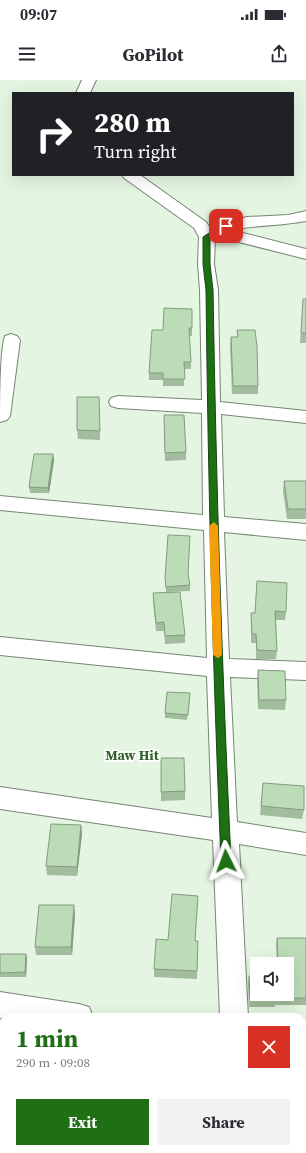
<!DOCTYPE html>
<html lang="en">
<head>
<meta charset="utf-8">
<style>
	:root { --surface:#fff; --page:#f2f2f3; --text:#2b2b33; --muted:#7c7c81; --accent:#1f6f15 }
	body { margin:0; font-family:"Source Serif 4",serif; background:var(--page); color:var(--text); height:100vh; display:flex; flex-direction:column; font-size:15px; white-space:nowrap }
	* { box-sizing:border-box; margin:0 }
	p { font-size:13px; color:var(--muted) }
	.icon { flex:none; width:22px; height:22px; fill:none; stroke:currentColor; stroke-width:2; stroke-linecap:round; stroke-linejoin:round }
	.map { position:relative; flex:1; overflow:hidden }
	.panel { position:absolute; left:0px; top:933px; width:306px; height:140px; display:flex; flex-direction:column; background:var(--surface); border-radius:12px 12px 0 0; box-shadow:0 4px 16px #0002 }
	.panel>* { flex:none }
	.banner { position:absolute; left:12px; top:12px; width:282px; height:84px; border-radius:0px; box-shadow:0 4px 16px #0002; background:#202124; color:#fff; overflow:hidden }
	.fabs { position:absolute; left:250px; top:877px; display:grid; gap:8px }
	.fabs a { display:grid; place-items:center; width:44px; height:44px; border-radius:0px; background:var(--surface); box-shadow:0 4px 16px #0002; font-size:20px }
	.pin { position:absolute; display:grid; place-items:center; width:34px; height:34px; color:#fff; margin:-17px; border-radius:8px; box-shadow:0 2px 6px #0006 }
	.me { position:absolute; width:44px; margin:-22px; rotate:357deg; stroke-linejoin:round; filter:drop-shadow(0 0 3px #0008) }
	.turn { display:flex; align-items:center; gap:14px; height:84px; padding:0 16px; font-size:18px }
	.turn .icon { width:52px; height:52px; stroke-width:2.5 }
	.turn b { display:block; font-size:28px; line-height:34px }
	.round { display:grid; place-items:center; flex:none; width:42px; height:42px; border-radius:0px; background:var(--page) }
	.overview { display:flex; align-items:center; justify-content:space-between; height:68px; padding:0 16px }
	h1 { font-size:24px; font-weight:700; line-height:30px; color:var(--accent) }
	.action { display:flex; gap:8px; margin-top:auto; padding:8px 16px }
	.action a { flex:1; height:46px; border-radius:0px; background:var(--accent); color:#fff; font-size:16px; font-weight:700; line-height:46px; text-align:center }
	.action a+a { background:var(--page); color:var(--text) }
	.status { display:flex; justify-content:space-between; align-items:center; height:28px; padding:0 20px; background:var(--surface); direction:ltr }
	.status svg { height:11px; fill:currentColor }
	header { display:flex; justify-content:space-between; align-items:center; height:52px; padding:0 16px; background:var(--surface); font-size:18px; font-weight:700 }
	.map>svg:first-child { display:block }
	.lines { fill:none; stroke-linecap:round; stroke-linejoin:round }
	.street-casing { stroke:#768674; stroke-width:2 }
	.street { fill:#fff; fill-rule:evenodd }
	.wall { fill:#a2bd9d }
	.shaded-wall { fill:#849a80 }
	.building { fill:#bcdcb7; stroke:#849a80 }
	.route { fill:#1f6f15; stroke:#14480e }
	.slow { fill:#f59e0b }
	.labels { text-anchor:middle; stroke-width:3.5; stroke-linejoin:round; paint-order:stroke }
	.quarter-label { font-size:14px; font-weight:bold; fill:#31622b; stroke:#fff }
</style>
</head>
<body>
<div class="status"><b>09:07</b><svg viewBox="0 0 49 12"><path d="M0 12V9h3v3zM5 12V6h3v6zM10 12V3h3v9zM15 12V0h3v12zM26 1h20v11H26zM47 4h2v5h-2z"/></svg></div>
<header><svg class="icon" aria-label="menu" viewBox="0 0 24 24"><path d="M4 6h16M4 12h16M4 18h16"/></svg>GoPilot<svg class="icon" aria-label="share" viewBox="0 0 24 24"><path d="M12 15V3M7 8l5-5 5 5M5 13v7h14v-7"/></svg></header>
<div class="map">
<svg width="306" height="1073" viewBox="0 0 306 1073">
	<rect width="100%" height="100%" fill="#e4f6e1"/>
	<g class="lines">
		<defs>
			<g id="street">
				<polygon points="82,0 96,0 90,13 76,13"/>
				<path d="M122,95H140L206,142L210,148L220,143L247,137L288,135L306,131V141C281,146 256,145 231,150L306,169V179L219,157L215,159L214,184L218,210L220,322L306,331V343L221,334L224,437L306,444V460L224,452L229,579L306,582V600L230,597L237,742L306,753V775L239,764L248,937H220L213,760L0,729V707L212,738L207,596L0,575V557L207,578L204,450L0,430V416L203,435L202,333L118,328L111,326L109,322L111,318L118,316L202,320L200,210L198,184L199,157L194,148L124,98Z"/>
				<path d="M11,254L17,256L20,260L10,336L7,340L0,342C0,324 0,270 5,256Z"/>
				<polygon points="0,912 79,924 89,927 93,937 4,937 4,939 0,938"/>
				<rect x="302" y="955" width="4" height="28"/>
				<rect x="222" y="1069" width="30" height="4"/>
			</g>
		</defs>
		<use href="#street" class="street-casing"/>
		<use href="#street" class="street"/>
	</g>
	<g class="wall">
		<polygon points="303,219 306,219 306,263 300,263"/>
		<polygon points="192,229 192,256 189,256 191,282 191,289 184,289 184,306 163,306 163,300 149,300 149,293 163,250"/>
		<polygon points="237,250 258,306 258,314 232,314 230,265 231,257 237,257"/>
		<polygon points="99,317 100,360 78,359 77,350"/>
		<polygon points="164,335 186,372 186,380 165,381"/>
		<polygon points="53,374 54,380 49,413 30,413 29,407"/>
		<polygon points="284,401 306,401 306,439 287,439 283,411"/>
		<polygon points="188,494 190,505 190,511 166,512 165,498"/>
		<polygon points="257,501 286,532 285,540 276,540 277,571 276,579 256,579 256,563 251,563 251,533 255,533"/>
		<polygon points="153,513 185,555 185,563 165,564 164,551 156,551 153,522"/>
		<polygon points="258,590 286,620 285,630 258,629 257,600"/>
		<polygon points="190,618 187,640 165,638 165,633"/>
		<polygon points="161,678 185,711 185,720 161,721"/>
		<polygon points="263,703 304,730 302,739 260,735"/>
		<polygon points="81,745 82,754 77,796 47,795 46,786"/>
		<polygon points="75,834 72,875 36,875 35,867"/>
		<polygon points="277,858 306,858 306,925 275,925 275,927 249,927 248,903 249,896 287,914 287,884 277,884 276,865"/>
		<polygon points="195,861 198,861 197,899 154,897 154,889"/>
		<polygon points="0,874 27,878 26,897 0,897"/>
		<rect x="0" y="995" width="4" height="24"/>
		<polygon points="302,1026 306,1026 306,1057 302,1058"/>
		<polygon points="273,1069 302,1069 303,1073 274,1073"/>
	</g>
	<g class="shaded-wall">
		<polygon points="53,374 54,380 49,413 48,408"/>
		<polygon points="81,745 82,754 77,796 77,787"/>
		<polygon points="74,825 75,834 72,875 71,867"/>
		<polygon points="26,874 27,878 26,897 25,892"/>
	</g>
	<g class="building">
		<polygon points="303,219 306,219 306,253 301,253"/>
		<polygon points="164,228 192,229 192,248 189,248 191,282 184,282 185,299 163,299 163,293 149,293 152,250 163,250"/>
		<polygon points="237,250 255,250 257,266 258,306 233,306 231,257 238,257"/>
		<polygon points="77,317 99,317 100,351 77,350"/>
		<polygon points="164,335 184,335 186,372 165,373"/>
		<polygon points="34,374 53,374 48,408 29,407"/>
		<polygon points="284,401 306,401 306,429 288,429"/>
		<polygon points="168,455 190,456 188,494 190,505 166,507 165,498"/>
		<polygon points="257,501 287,503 286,532 275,531 277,571 257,570 256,554 252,554 251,533 255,533"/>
		<polygon points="180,512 185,555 165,556 164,542 156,543 153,513"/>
		<polygon points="258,590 285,591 286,620 259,620"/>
		<polygon points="167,612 190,613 188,635 165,633"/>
		<polygon points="161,678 184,678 185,711 161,712"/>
		<polygon points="263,703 304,706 304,730 261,726"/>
		<polygon points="51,744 81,745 77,787 46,786"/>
		<polygon points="172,814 198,816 195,861 198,861 197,891 154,889 156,859 168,860"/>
		<polygon points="39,825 74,825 71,867 35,867"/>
		<polygon points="277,858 306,858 306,918 276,918 276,920 250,920 249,896 257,896 257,914 287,914 287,884 278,884"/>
		<polygon points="0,874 26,874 25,892 0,893"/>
		<rect x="0" y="995" width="4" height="20"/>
		<rect x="302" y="1026" width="4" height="26"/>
		<polygon points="302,1067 303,1073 276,1073 275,1069 302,1069"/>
	</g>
	<path class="route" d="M223,144L229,146L210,158V184L213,210C216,401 222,591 231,781L230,784L226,785L222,784L221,781C213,591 208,401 206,210L203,184V157Z"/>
	<polygon class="slow" points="214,442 218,446 222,575 218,578 213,575 209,446"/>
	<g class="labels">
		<g class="quarter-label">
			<text x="132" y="680">Maw Hit</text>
		</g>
	</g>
</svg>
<div class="fabs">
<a><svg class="icon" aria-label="sound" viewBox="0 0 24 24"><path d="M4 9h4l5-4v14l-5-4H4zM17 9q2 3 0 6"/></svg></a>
</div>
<div class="pin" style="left:226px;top:146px;background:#d93025"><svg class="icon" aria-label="arrive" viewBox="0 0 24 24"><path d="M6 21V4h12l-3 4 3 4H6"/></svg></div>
<svg class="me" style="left:226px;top:781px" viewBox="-20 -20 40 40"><path d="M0-17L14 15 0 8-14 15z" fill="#1f6f15" stroke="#fff" stroke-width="4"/></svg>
<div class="banner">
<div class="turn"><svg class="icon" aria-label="right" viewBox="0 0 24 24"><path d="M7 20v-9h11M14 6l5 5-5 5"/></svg><div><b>280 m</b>Turn right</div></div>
</div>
<section class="panel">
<div class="overview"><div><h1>1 min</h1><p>290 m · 09:08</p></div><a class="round" style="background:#d93025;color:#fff"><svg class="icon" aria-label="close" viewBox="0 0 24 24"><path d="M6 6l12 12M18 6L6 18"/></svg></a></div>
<div class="action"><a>Exit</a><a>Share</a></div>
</section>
</div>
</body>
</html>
